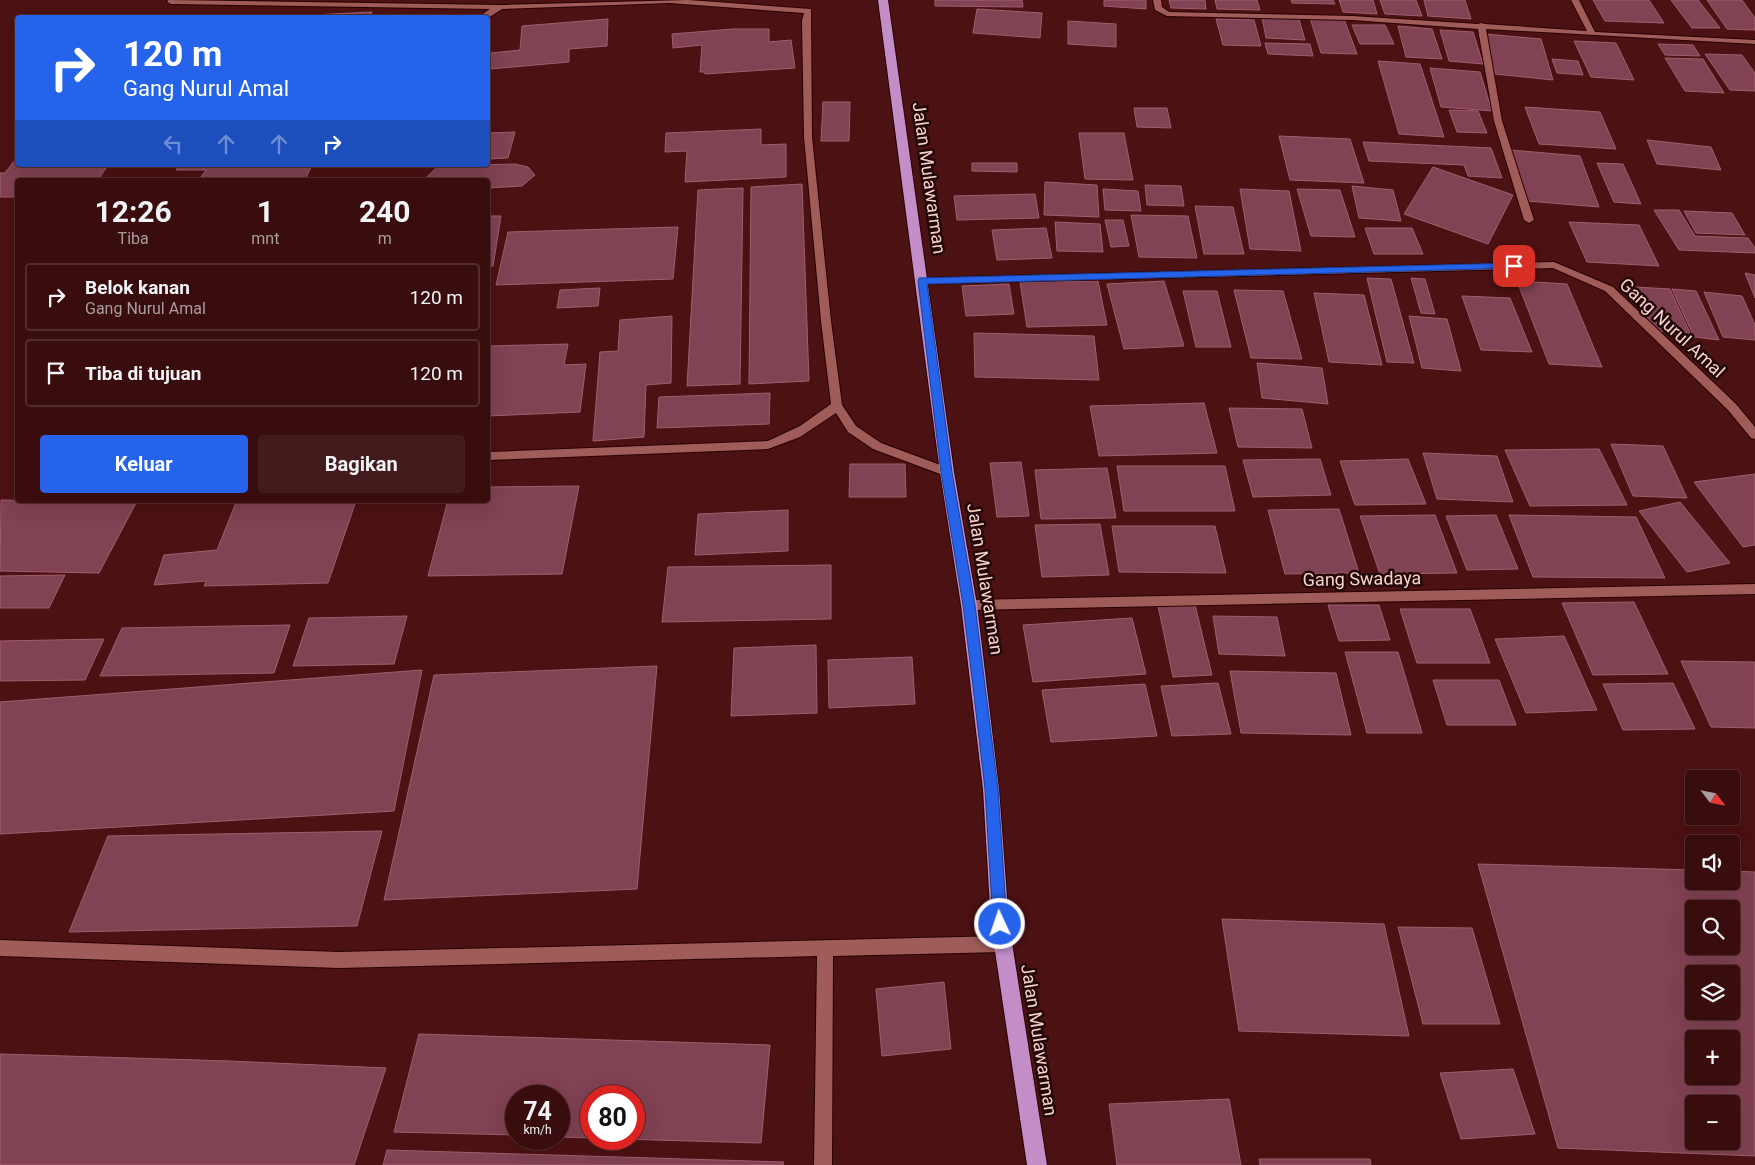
<!DOCTYPE html>
<html lang="id">
<head>
<meta charset="utf-8">
<style>
	:root { --surface:#390d0e; --page:#441b1c; --text:#f1f3f6; --muted:#ab9c9e; --line:#532d2e; --accent:#2563eb }
	body { margin:0; font-family:Roboto,sans-serif; background:var(--page); color:var(--text); height:100vh; display:flex; flex-direction:column; font-size:19px; white-space:nowrap }
	* { box-sizing:border-box; margin:0 }
	p { font-size:16px; color:var(--muted) }
	.icon { flex:none; width:28px; height:28px; fill:none; stroke:currentColor; stroke-width:2; stroke-linecap:round; stroke-linejoin:round }
	.map { position:relative; flex:1; overflow:hidden }
	.panel { position:absolute; left:15px; top:178px; width:475px; height:325px; display:flex; flex-direction:column; background:var(--surface); border-radius:5px; box-shadow:0 5px 20px #0002,0 0 0 1px var(--line) }
	.panel>* { flex:none }
	.hud { position:absolute; left:15px; top:15px; width:475px; height:152px; border-radius:5px; box-shadow:0 5px 20px #0002,0 0 0 1px var(--line); background:#2563eb; color:#fff; overflow:hidden }
	.needle { width:32px; rotate:122deg }
	.controls { position:absolute; left:1685px; top:770px; display:grid; gap:10px }
	.controls a { display:grid; place-items:center; width:55px; height:55px; border-radius:5px; background:var(--surface); box-shadow:0 5px 20px #0002,0 0 0 1px var(--line); font-size:25px }
	.speed { position:absolute; left:505px; top:1085px; display:flex; gap:10px; font-size:25px; font-weight:700; text-align:center }
	.speed>* { display:grid; place-content:center; width:65px; height:65px; border-radius:50%; background:var(--surface); box-shadow:0 5px 20px #0002,0 0 0 1px var(--line); line-height:1 }
	.speed small { font-size:12px; font-weight:400 }
	.speed .limit { border:8px solid #d22; background:#fff; color:#111 }
	.pin { position:absolute; display:grid; place-items:center; width:42px; height:42px; color:#fff; margin:-21px; border-radius:10px; box-shadow:0 2px 8px #0006 }
	.me { position:absolute; width:55px; margin:-28px; rotate:357deg; stroke-linejoin:round; filter:drop-shadow(0 0 4px #0008) }
	.turn { display:flex; align-items:center; gap:18px; height:105px; padding:0 25px; font-size:22px }
	.turn .icon { width:65px; height:65px; stroke-width:2.5 }
	.turn b { display:block; font-size:35px; line-height:42px }
	.lanes { display:flex; align-items:center; height:48px; padding:0 25px; background:#0003; justify-content:center; gap:25px; direction:ltr }
	.lanes .off { opacity:.35 }
	.eta { display:flex; justify-content:space-evenly; align-items:center; height:85px; text-align:center }
	.eta b { font-size:30px; font-weight:700; line-height:35px }
	.action { display:flex; gap:10px; margin-top:auto; padding:10px 25px }
	.action a { flex:1; height:58px; border-radius:5px; background:var(--accent); color:#fff; font-size:20px; font-weight:700; line-height:58px; text-align:center }
	.action a+a { background:var(--page); color:var(--text) }
	ul { padding:0; list-style:none }
	li { display:flex; align-items:center; gap:15px; height:68px; margin:0 10px 8px; padding:0 15px; border:2px solid var(--line); border-radius:5px }
	li div { flex:1 }
	li b { display:block; font-size:19px }
	li em { font-style:normal }
	.map>svg:first-child { display:block }
	.building { fill:#814253; stroke:#a05e6f; fill-rule:evenodd }
	.lines { fill:none; stroke-linecap:round; stroke-linejoin:round }
	.lane-casing { stroke:#2a0103; stroke-width:2 }
	.street-casing { stroke:#2a0103; stroke-width:2 }
	.highway-casing { stroke:#2a0103; stroke-width:2 }
	.lane { fill:#9f5c59; fill-rule:evenodd }
	.street { fill:#9f5c59; fill-rule:evenodd }
	.highway { fill:#c38dc8; fill-rule:evenodd }
	.route { fill:#2563eb; stroke:#184099 }
	.labels { text-anchor:middle; stroke-width:5; stroke-linejoin:round; paint-order:stroke }
	.street-label { font-size:18px; fill:#fad3d0; stroke:#220908 }
</style>
</head>
<body>
<div class="map">
<svg width="1755" height="1165" viewBox="0 0 1755 1165">
	<rect width="100%" height="100%" fill="#4c1113"/>
	<g class="building">
		<polygon points="935,0 1022,0 1023,7 935,6"/>
		<polygon points="1104,0 1146,0 1146,9 1104,6"/>
		<polygon points="1169,0 1205,0 1206,9 1171,8"/>
		<polygon points="1215,0 1257,0 1260,10 1217,9"/>
		<polygon points="1291,0 1333,0 1335,4 1292,3"/>
		<polygon points="1339,0 1373,0 1377,14 1343,12"/>
		<polygon points="1380,0 1416,0 1422,16 1385,14"/>
		<polygon points="1424,0 1465,0 1471,19 1428,16"/>
		<polygon points="1593,0 1649,0 1664,23 1605,21"/>
		<polygon points="1671,0 1698,0 1720,28 1692,28"/>
		<polygon points="1707,0 1742,0 1755,18 1755,30 1727,29"/>
		<polygon points="977,9 1042,13 1040,38 973,33"/>
		<polygon points="372,12 370,18 289,18 290,16"/>
		<polygon points="1262,17 1299,19 1305,40 1266,38"/>
		<polygon points="1310,18 1344,19 1357,54 1321,53"/>
		<polygon points="608,19 607,46 569,49 569,62 490,69 491,53 520,50 522,26"/>
		<polygon points="1216,19 1254,20 1261,46 1223,45"/>
		<polygon points="1068,21 1116,24 1116,47 1068,44"/>
		<polygon points="1352,25 1385,25 1394,44 1360,44"/>
		<polygon points="1398,26 1432,29 1442,59 1406,57"/>
		<polygon points="733,29 769,29 769,42 791,40 795,68 705,74 705,72 700,72 702,45 673,48 672,34"/>
		<polygon points="1440,30 1473,32 1483,64 1449,61"/>
		<polygon points="1485,34 1541,39 1553,80 1495,74"/>
		<polygon points="1574,41 1616,43 1634,80 1591,77"/>
		<polygon points="1265,43 1310,44 1313,56 1268,54"/>
		<polygon points="1658,44 1693,45 1700,56 1665,55"/>
		<polygon points="1705,54 1742,55 1755,73 1755,91 1730,90"/>
		<polygon points="1665,58 1703,59 1724,93 1685,91"/>
		<polygon points="1552,59 1578,61 1583,75 1557,73"/>
		<polygon points="1378,61 1420,64 1444,137 1399,134"/>
		<polygon points="1430,68 1480,72 1492,111 1441,107"/>
		<polygon points="823,102 850,102 849,141 821,141"/>
		<polygon points="1525,107 1600,112 1616,149 1539,144"/>
		<polygon points="1134,108 1167,108 1171,128 1137,127"/>
		<polygon points="1449,110 1478,111 1487,133 1457,132"/>
		<polygon points="761,129 761,145 786,144 786,177 685,182 687,151 665,152 666,133"/>
		<polygon points="515,132 508,158 488,159 488,133"/>
		<polygon points="1079,133 1124,133 1133,180 1085,179"/>
		<polygon points="1279,136 1350,139 1364,183 1290,180"/>
		<polygon points="1647,140 1711,147 1721,170 1657,164"/>
		<polygon points="1363,142 1491,148 1502,178 1468,176 1464,165 1369,161"/>
		<polygon points="1511,150 1580,156 1599,207 1527,201"/>
		<polygon points="18,156 18,165 108,165 98,180 18,180 18,197 0,197 0,173 5,173"/>
		<polygon points="972,163 1017,163 1017,172 972,171"/>
		<polygon points="1597,163 1623,164 1641,204 1614,202"/>
		<polygon points="515,164 528,167 535,175 522,186 488,188 488,180 424,180 438,166"/>
		<polygon points="179,165 312,165 305,180 199,180 206,170 176,170"/>
		<polygon points="1433,167 1513,195 1488,244 1404,214"/>
		<polygon points="1045,182 1097,185 1099,217 1044,215"/>
		<polygon points="802,184 809,381 749,384 751,187"/>
		<polygon points="1145,185 1181,186 1184,206 1147,205"/>
		<polygon points="1352,186 1393,190 1401,221 1359,218"/>
		<polygon points="743,188 740,384 687,386 698,190"/>
		<polygon points="1103,189 1138,191 1141,211 1105,210"/>
		<polygon points="1240,189 1289,191 1301,251 1250,249"/>
		<polygon points="1297,189 1340,190 1355,237 1311,236"/>
		<polygon points="1035,194 1039,218 957,220 954,196"/>
		<polygon points="1195,206 1233,207 1244,254 1204,254"/>
		<polygon points="1654,210 1679,210 1695,236 1748,238 1755,248 1755,253 1679,250"/>
		<polygon points="1684,211 1732,213 1745,235 1696,233"/>
		<polygon points="1131,215 1188,216 1197,258 1139,257"/>
		<polygon points="488,216 501,216 493,266 488,266"/>
		<polygon points="1105,220 1123,220 1129,246 1111,247"/>
		<polygon points="1055,222 1100,224 1103,252 1057,251"/>
		<polygon points="1569,222 1639,225 1659,266 1587,262"/>
		<polygon points="678,227 673,279 496,285 508,232"/>
		<polygon points="1046,228 1052,258 997,260 992,230"/>
		<polygon points="1365,228 1412,228 1423,254 1374,254"/>
		<polygon points="1745,273 1755,275 1755,298"/>
		<polygon points="1367,278 1391,279 1414,363 1387,362"/>
		<polygon points="1411,278 1425,279 1435,314 1421,313"/>
		<polygon points="1098,281 1107,325 1027,327 1020,282"/>
		<polygon points="1164,281 1184,346 1124,349 1107,284"/>
		<polygon points="1517,281 1567,284 1602,367 1549,364"/>
		<polygon points="1009,284 1014,314 966,316 962,286"/>
		<polygon points="1635,287 1670,289 1690,333 1653,331"/>
		<polygon points="600,288 598,306 557,308 560,290"/>
		<polygon points="1672,289 1696,291 1719,340 1694,337"/>
		<polygon points="1234,290 1283,291 1302,359 1251,358"/>
		<polygon points="1183,291 1217,291 1231,347 1196,347"/>
		<polygon points="1704,292 1742,296 1755,325 1755,340 1723,337"/>
		<polygon points="1314,293 1364,295 1382,365 1329,362"/>
		<polygon points="1462,296 1510,298 1532,352 1481,350"/>
		<polygon points="672,316 671,383 646,385 644,437 593,441 600,352 618,351 620,320"/>
		<polygon points="1409,316 1447,319 1461,371 1422,368"/>
		<polygon points="974,333 1094,336 1099,380 975,377"/>
		<polygon points="568,344 564,365 586,364 580,412 488,416 488,346"/>
		<polygon points="1257,363 1322,368 1328,404 1262,398"/>
		<polygon points="770,393 769,424 657,428 659,397"/>
		<polygon points="1204,403 1217,453 1099,456 1090,406"/>
		<polygon points="1229,408 1302,409 1312,448 1238,447"/>
		<polygon points="1611,444 1663,446 1687,498 1633,496"/>
		<polygon points="1599,449 1627,505 1530,506 1505,450"/>
		<polygon points="1423,453 1497,456 1513,502 1437,499"/>
		<polygon points="1320,459 1331,495 1253,497 1243,460"/>
		<polygon points="1408,459 1426,504 1355,505 1340,461"/>
		<polygon points="1021,462 1029,516 997,517 990,463"/>
		<polygon points="850,464 905,464 906,497 849,497"/>
		<polygon points="1117,466 1225,466 1235,511 1124,511"/>
		<polygon points="1107,468 1116,518 1041,519 1035,470"/>
		<polygon points="1755,474 1755,545 1743,547 1694,482"/>
		<polygon points="579,486 562,574 428,576 448,500 488,500 488,487"/>
		<polygon points="1,500 136,503 99,573 0,571"/>
		<polygon points="237,500 356,501 328,583 204,586 206,581 154,585 164,555 217,550"/>
		<polygon points="1680,502 1730,563 1687,572 1639,511"/>
		<polygon points="1339,509 1359,573 1285,574 1268,510"/>
		<polygon points="788,510 788,551 695,555 698,514"/>
		<polygon points="1435,515 1457,573 1380,574 1360,516"/>
		<polygon points="1496,515 1518,569 1467,570 1446,516"/>
		<polygon points="1509,515 1636,517 1665,578 1533,577"/>
		<polygon points="1100,524 1109,575 1042,577 1035,525"/>
		<polygon points="1112,526 1215,526 1226,573 1119,572"/>
		<polygon points="831,565 831,619 662,622 668,567"/>
		<polygon points="65,575 49,608 0,608 0,576"/>
		<polygon points="1634,602 1668,674 1593,675 1562,603"/>
		<polygon points="1195,605 1212,675 1173,677 1158,606"/>
		<polygon points="1328,605 1379,605 1390,640 1339,641"/>
		<polygon points="1400,609 1470,609 1490,663 1417,663"/>
		<polygon points="407,616 394,664 293,666 309,618"/>
		<polygon points="1213,616 1277,617 1285,656 1219,654"/>
		<polygon points="1132,618 1146,674 1033,682 1023,625"/>
		<polygon points="290,625 274,673 100,676 122,628"/>
		<polygon points="1564,636 1597,710 1526,713 1495,639"/>
		<polygon points="104,639 85,680 0,681 0,641"/>
		<polygon points="816,645 817,713 731,716 734,648"/>
		<polygon points="1345,652 1398,652 1422,733 1367,733"/>
		<polygon points="912,657 915,704 829,708 828,660"/>
		<polygon points="1681,661 1755,662 1755,728 1711,727"/>
		<polygon points="657,666 637,889 384,900 434,675"/>
		<polygon points="422,670 394,811 0,834 0,702"/>
		<polygon points="1230,671 1336,673 1351,735 1241,733"/>
		<polygon points="1433,680 1499,680 1516,725 1447,725"/>
		<polygon points="1218,683 1231,734 1172,736 1161,686"/>
		<polygon points="1673,683 1695,729 1623,730 1603,684"/>
		<polygon points="1145,684 1157,736 1051,742 1042,690"/>
		<polygon points="382,831 357,926 69,932 108,836"/>
		<path d="M1478,864L1694,870V881H1731V871L1755,872V1156L1558,1148ZM1694,909H1731V946H1694ZM1694,974H1731V1011H1694ZM1694,1039H1731V1076H1694ZM1694,1104H1731V1141H1694Z"/>
		<polygon points="1222,919 1384,924 1409,1036 1239,1031"/>
		<polygon points="1398,927 1472,928 1500,1024 1423,1024"/>
		<polygon points="944,982 951,1049 882,1056 876,989"/>
		<polygon points="419,1034 770,1045 761,1143 619,1139 634,1139 634,1096 591,1096 591,1138 559,1137 559,1096 516,1096 516,1135 394,1132"/>
		<polygon points="0,1054 229,1061 386,1068 354,1165 0,1165"/>
		<polygon points="1513,1069 1535,1134 1461,1139 1440,1073"/>
		<polygon points="1229,1099 1241,1165 1117,1165 1109,1104"/>
		<polygon points="387,1150 784,1162 783,1165 383,1165"/>
		<polygon points="1259,1159 1370,1159 1371,1165 1260,1165"/>
	</g>
	<g class="lines">
		<defs>
			<polygon id="lane" points="1002,936 1007,939 1010,944 1007,949 1002,952 833,956 832,1165 814,1165 817,956 339,968 0,956 0,940 339,952"/>
			<g id="street">
				<polygon points="168,0 499,5 688,0 811,9 812,137 831,321 842,405 856,426 881,443 951,469 953,472 951,475 943,475 873,449 848,432 836,413 800,437 768,449 488,460 488,452 768,441 800,426 831,404 821,321 804,137 802,21 804,13 669,3 502,9 488,18 477,18 490,9 171,4 167,2"/>
				<polygon points="1153,0 1161,0 1162,7 1169,12 1352,16 1478,24 1481,23 1485,24 1587,31 1571,0 1579,0 1595,32 1755,40 1755,44 1486,29 1502,121 1534,220 1529,223 1524,220 1494,121 1478,29 1352,20 1167,16 1155,10"/>
				<polygon points="1554,262 1613,287 1736,404 1755,427 1755,439 1751,438 1728,410 1605,291 1553,268 922,284 917,281 922,278"/>
				<polygon points="1755,584 1755,594 969,610 965,609 963,605 965,601 969,600"/>
			</g>
			<polygon id="highway" points="878,0 888,0 954,472 977,605 999,789 1009,924 1047,1165 1027,1165 991,924 983,789 961,605 940,472"/>
		</defs>
		<use href="#lane" class="lane-casing"/>
		<use href="#street" class="street-casing"/>
		<use href="#highway" class="highway-casing"/>
		<use href="#lane" class="lane"/>
		<use href="#street" class="street"/>
		<use href="#highway" class="highway"/>
	</g>
	<polygon class="route" points="1514,263 1518,264 1518,268 927,284 952,472 975,605 984,678 998,789 1007,924 1005,929 1000,931 995,929 993,924 985,789 972,678 963,605 941,472 918,281 919,278"/>
	<g class="labels">
		<g class="street-label">
			<text transform="translate(929 178) rotate(82)" y="6">Jalan Mulawarman</text>
			<text transform="translate(1672 328) rotate(43)" y="6">Gang Nurul Amal</text>
			<text transform="translate(985 579) rotate(81)" y="6">Jalan Mulawarman</text>
			<text transform="translate(1362 579) rotate(-1)" y="6">Gang Swadaya</text>
			<text transform="translate(1039 1040) rotate(81)" y="6">Jalan Mulawarman</text>
		</g>
	</g>
</svg>
<div class="controls">
<a><svg class="needle" viewBox="-14 -14 28 28"><path d="M0-13l5 13h-10z" fill="#e53935"/><path d="M0 13l5-13h-10z" fill="#ab9c9e"/></svg></a>
<a><svg class="icon" aria-label="sound" viewBox="0 0 24 24"><path d="M4 9h4l5-4v14l-5-4H4zM17 9q2 3 0 6"/></svg></a>
<a><svg class="icon" aria-label="search" viewBox="0 0 24 24"><circle cx="10" cy="10" r="6"/><path d="M15 15l6 6"/></svg></a>
<a><svg class="icon" aria-label="layers" viewBox="0 0 24 24"><path d="M12 4l9 5-9 5-9-5zM3 14l9 5 9-5"/></svg></a>
<a>+</a>
<a>−</a>
</div>
<div class="speed"><div>74<small>km/h</small></div><div class="limit">80</div></div>
<div class="pin" style="left:1514px;top:266px;background:#d93025"><svg class="icon" aria-label="arrive" viewBox="0 0 24 24"><path d="M6 21V4h12l-3 4 3 4H6"/></svg></div>
<svg class="me" style="left:1000px;top:924px" viewBox="-20 -20 40 40"><circle r="17" fill="#2563eb" stroke="#fff" stroke-width="3"/><path d="M0-11L8 9 0 5-8 9z" fill="#fff"/></svg>
<div class="hud">
<div class="turn"><svg class="icon" aria-label="right" viewBox="0 0 24 24"><path d="M7 20v-9h11M14 6l5 5-5 5"/></svg><div><b>120 m</b>Gang Nurul Amal</div></div>
<div class="lanes"><svg class="icon off" aria-label="left" viewBox="0 0 24 24"><path d="M17 20v-9H6M10 6l-5 5 5 5"/></svg><svg class="icon off" aria-label="ahead" viewBox="0 0 24 24"><path d="M12 20V5M6 11l6-6 6 6"/></svg><svg class="icon off" aria-label="ahead" viewBox="0 0 24 24"><path d="M12 20V5M6 11l6-6 6 6"/></svg><svg class="icon" aria-label="right" viewBox="0 0 24 24"><path d="M7 20v-9h11M14 6l5 5-5 5"/></svg></div>
</div>
<section class="panel">
<div class="eta">
<div><b>12:26</b><p>Tiba</p></div>
<div><b>1</b><p>mnt</p></div>
<div><b>240</b><p>m</p></div>
</div>
<ul>
<li><svg class="icon" aria-label="right" viewBox="0 0 24 24"><path d="M7 20v-9h11M14 6l5 5-5 5"/></svg><div><b>Belok kanan</b><p>Gang Nurul Amal</p></div><em>120 m</em></li>
<li><svg class="icon" aria-label="arrive" viewBox="0 0 24 24"><path d="M6 21V4h12l-3 4 3 4H6"/></svg><div><b>Tiba di tujuan</b></div><em>120 m</em></li>
</ul>
<div class="action"><a>Keluar</a><a>Bagikan</a></div>
</section>
</div>
</body>
</html>
